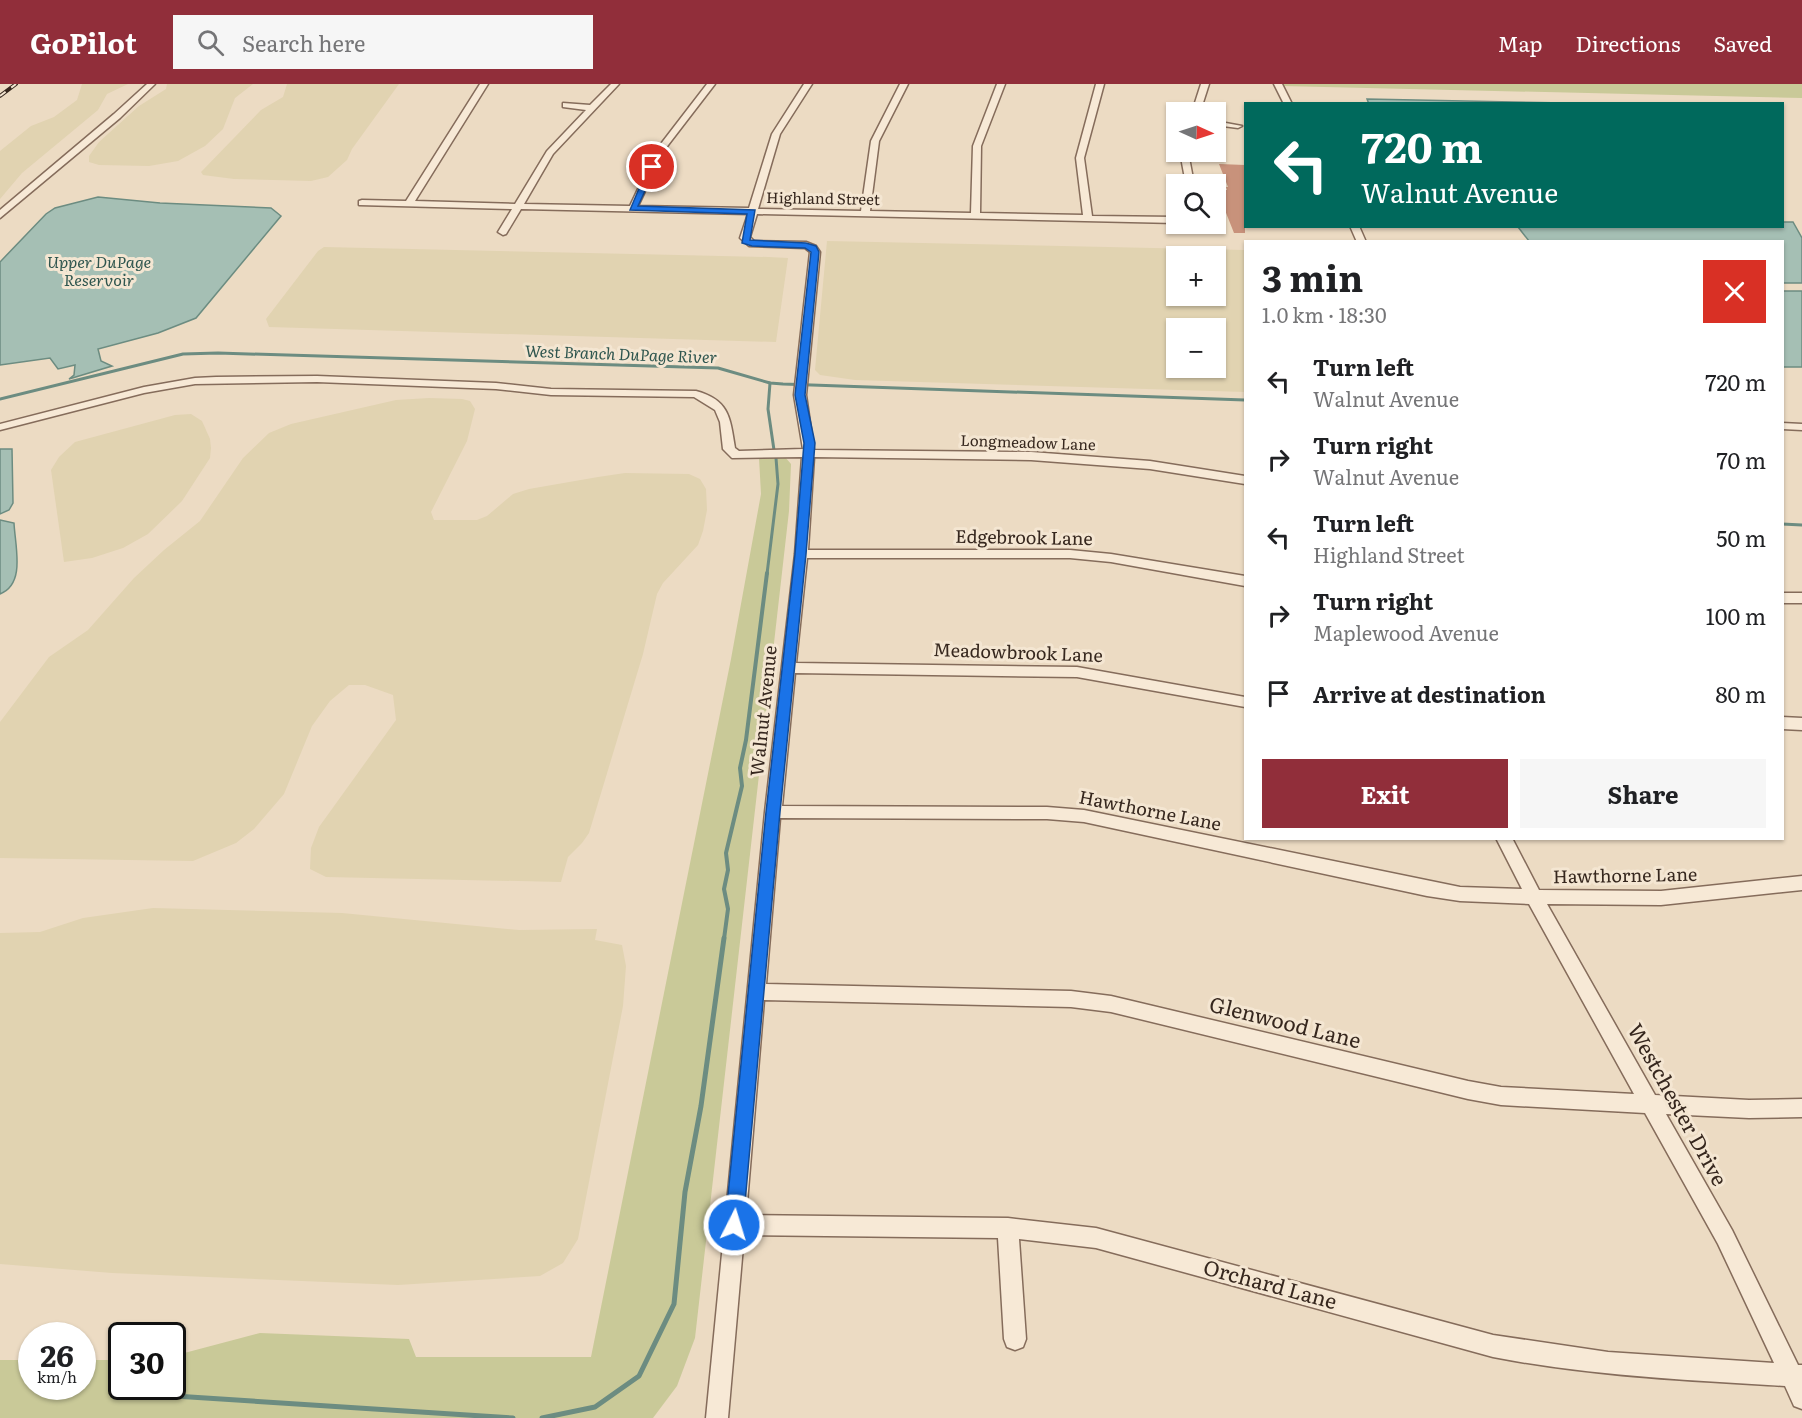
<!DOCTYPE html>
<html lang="en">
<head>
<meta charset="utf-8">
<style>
	:root { --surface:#fff; --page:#f6f6f6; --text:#202124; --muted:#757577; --accent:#912e3a }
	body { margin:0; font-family:Literata,serif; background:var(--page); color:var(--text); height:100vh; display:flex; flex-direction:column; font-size:22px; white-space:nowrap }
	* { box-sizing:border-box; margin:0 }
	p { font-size:20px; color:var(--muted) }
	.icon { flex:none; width:33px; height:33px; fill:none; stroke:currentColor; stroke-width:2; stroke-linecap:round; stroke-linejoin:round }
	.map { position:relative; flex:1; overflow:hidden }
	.sheet { position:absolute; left:1244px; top:156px; width:540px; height:600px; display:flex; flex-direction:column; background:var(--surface); border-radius:0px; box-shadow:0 2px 4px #0004 }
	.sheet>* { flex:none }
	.top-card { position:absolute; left:1244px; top:18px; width:540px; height:126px; border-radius:0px; box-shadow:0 2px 4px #0004; background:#00695c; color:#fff; overflow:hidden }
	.needle { width:39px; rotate:93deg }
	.controls { position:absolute; left:1166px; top:18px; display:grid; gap:12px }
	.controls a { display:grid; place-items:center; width:60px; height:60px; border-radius:0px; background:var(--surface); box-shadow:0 2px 4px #0004; font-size:30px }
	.speed { position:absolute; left:18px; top:1238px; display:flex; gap:12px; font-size:30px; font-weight:700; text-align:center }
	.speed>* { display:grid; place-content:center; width:78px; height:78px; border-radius:50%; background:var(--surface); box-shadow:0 2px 4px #0004; line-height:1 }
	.speed small { font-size:15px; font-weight:400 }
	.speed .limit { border:3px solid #111; border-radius:9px; background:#fff; color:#111 }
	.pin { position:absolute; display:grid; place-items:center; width:51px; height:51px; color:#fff; margin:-26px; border:3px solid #fff; border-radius:50%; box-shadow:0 2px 6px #0007 }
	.me { position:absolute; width:66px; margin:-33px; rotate:5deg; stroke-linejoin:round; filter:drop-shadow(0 0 4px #0008) }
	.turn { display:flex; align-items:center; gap:21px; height:126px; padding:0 18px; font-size:27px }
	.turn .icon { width:78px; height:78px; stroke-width:2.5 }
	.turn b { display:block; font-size:42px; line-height:51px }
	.round { display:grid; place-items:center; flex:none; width:63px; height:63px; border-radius:0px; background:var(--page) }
	.summary { display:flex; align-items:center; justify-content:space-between; height:102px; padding:0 18px }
	h1 { font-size:36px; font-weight:700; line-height:45px }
	.cta { display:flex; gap:12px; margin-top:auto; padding:12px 18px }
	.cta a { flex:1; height:69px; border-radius:0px; background:var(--accent); color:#fff; font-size:24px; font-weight:700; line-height:69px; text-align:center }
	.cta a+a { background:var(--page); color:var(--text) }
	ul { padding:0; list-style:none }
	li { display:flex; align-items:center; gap:18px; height:78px; padding:0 18px }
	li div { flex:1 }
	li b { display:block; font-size:22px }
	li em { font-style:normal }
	header { display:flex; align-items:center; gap:36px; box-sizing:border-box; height:84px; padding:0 30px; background:var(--accent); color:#fff }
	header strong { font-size:28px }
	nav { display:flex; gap:33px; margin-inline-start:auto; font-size:21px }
	.search { width:420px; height:54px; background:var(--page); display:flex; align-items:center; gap:15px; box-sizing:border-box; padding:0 21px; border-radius:0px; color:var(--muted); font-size:22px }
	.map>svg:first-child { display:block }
	.farmland { fill:#e1d3b1; fill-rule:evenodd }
	.green { fill:#c9c998 }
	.water { fill:#a5bfb4; stroke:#6c8c81; stroke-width:1.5 }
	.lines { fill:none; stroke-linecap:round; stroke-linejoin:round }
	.stream-far2 { stroke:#6c8c81; stroke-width:3 }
	.stream-far1 { stroke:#6c8c81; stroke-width:4 }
	.stream { stroke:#6c8c81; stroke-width:5 }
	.building { fill:#c8927b }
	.minor-casing { stroke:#856c5b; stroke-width:3 }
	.minor { fill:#f7e9d6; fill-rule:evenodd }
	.rail-casing { stroke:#36271e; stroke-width:4 }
	.rail { stroke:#f4e6d2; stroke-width:2; stroke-dasharray:7; stroke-linecap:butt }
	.route { fill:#1a73e8; stroke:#114b97; stroke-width:1.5 }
	.labels { text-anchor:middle; stroke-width:6; stroke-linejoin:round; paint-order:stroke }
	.far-street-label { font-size:15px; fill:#36271e; stroke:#f4e6d2 }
	.far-water-label { font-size:16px; font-style:italic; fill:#2e554e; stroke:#f4e6d2 }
	.street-label { font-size:18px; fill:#36271e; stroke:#f4e6d2 }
	.near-street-label { font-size:21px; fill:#36271e; stroke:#f4e6d2 }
</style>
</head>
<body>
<header>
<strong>GoPilot</strong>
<div class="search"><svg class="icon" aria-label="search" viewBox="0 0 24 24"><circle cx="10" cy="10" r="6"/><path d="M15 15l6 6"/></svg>Search here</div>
<nav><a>Map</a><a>Directions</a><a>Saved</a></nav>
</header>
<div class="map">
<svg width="1802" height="1334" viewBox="0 0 1802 1334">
	<rect width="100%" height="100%" fill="#ecdbc3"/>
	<g class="farmland">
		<polygon points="82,0 128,0 107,10 98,26 22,89 0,115 0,67 31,42 54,33 77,16"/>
		<polygon points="167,0 253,0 235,14 223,45 205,62 178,77 149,82 99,81 89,78 89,72 99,58 139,22 166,5"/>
		<polygon points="287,0 399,0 352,65 347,76 328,93 311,97 234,95 203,91 201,88 261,26 283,13"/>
		<path d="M827,157L1245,166V308L855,296L820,291L815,286ZM1215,172V212H1176V172ZM1215,244V284H1176V244Z"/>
		<polygon points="324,163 769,173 788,174 776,258 269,243 266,235 318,167"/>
		<polygon points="429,314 462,315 470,317 475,325 467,357 431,428 434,436 477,436 487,432 513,410 529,405 598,393 625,389 689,390 700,395 706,405 707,426 703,447 698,461 663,499 657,510 643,570 589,749 582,759 568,773 561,798 326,793 310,785 311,764 319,743 396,636 393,611 365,601 349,601 330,617 312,642 284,710 254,745 236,759 193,777 0,774 0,638 49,573 88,546 134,494 164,466 200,437 243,374 269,349 291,340 396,316"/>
		<polygon points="191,330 202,337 210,355 211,364 210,374 182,417 148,450 123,464 92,474 64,478 51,386 59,373 75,358 175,331"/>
		<polygon points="153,824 342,829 519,846 597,845 595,856 622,861 626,882 623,922 578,1155 563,1179 540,1192 398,1201 112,1189 0,1180 0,849 40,848 83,834"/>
	</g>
	<g class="green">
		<polygon points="1281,0 1802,0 1802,14 1282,2"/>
		<polygon points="785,373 791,380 789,427 695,1254 677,1302 653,1334 0,1334 0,1276 31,1276 32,1302 82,1302 83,1276 121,1276 122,1302 172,1302 173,1272 260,1249 409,1255 416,1273 591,1273 731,575 761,410 759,374"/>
	</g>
	<g class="water">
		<polygon points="1367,15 1566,19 1369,20"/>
		<polygon points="98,113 160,119 271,124 281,132 196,234 158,249 98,265 101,277 112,282 69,295 74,291 75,281 58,285 50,274 0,281 0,178 46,130 55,124"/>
		<polygon points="1782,138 1793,138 1802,154 1802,199 1782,199 1782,158 1529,157 1518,143 1782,142"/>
		<rect x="1782" y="207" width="20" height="76"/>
		<polygon points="0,365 12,365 13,419 9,426 0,430"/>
		<path d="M0,436L14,439C15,462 26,500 0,510Z"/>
	</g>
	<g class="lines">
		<g class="stream-far2">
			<polyline points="770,299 768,325 774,366"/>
			<polyline points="0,315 183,270 218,269 718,284 770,299 783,300 1245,316"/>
			<polyline points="1782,440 1802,441"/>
			<polyline points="767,490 778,400 776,374"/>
		</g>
		<polyline class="stream-far1" points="724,855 728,825 724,805 728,786 726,769 742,702 740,684 746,656 767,489"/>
		<g class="stream">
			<polyline points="159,1311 513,1334"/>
			<polyline points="542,1334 595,1323 639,1292 674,1220 685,1108 701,1022 724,854"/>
		</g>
	</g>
	<polygon class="building" points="1219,80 1245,81 1245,149 1234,149 1217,106 1227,106 1226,103 1228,103"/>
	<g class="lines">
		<defs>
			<g id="minor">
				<polygon points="147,0 155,0 120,34 0,134 0,126 114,30"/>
				<path d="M480,0H488L415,117L515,120L547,67L586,26L563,23V19L590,21L611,0H619L553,70L524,120L630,122L657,65L707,0H715L665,65L638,122L749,124L772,50L804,0H812L780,50L758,125L861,127L871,57L900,0H908L879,57L870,127L971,129L973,62L997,0H1005L981,62L980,129L1083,131L1076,74L1096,0H1104L1084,74L1092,132L1176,133V139L757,130L750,153L754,157L806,158L816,162L820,168L806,311L814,366L1031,368L1150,377L1245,392V400L1150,385L1031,376L814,373L808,466H1070L1111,470L1245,492V502L1111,478L1070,474H807L796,579L1077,583L1245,613V623L1077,593L795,589L782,722L1047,723L1084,726L1460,803L1522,805L1496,754H1512L1539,806L1661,807L1802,792V806L1661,821L1547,820L1655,1011L1749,1016L1802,1015V1033L1749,1034L1666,1030L1732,1146L1798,1281H1802V1325L1794,1322L1785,1302C1687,1296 1590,1292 1493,1273L1096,1164L1019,1155L1026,1255L1023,1263L1015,1266L1007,1263L1004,1255L998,1154L744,1151L728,1334H706L765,728L795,470L802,373L732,374L723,365L720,338L715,326L694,313L551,311L496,305L317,298L195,300L144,309L0,346V340L144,303L195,294L216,293L317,292L496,299L551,305L696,307C729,316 730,333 735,364L739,367L803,365L794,311L810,168L805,164L749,162L740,154L748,130L521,125L506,150L503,151L498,148L512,125L359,121V117L362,116L406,117ZM780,734L1047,735L1084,738L1427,812L1460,817L1529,820L1634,1010L1501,1003L1468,997L1111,912L1071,907L766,900ZM764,916L1071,923L1111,928L1468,1015L1501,1021L1645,1029L1718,1160L1774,1279L1608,1268L1493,1251L1096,1144L1008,1134L746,1131Z"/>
				<polygon points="1201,0 1209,0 1200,28 1192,28"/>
				<polygon points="1274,0 1282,0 1292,20 1284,20"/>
				<polygon points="1215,37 1242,42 1238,44 1215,41"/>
				<polygon points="1180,68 1188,68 1194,100 1186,100"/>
				<polygon points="1350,142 1359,142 1366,158 1357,158"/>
				<polygon points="1782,339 1802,340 1802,346 1782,345"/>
				<rect x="1782" y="509" width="20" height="10"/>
				<polygon points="1782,633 1802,634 1802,646 1782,645"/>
			</g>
		</defs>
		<use href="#minor" class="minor-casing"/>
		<use href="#minor" class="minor"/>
		<defs>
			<polyline id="rail" points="0,12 16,0"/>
		</defs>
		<use href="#rail" class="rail-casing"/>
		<use href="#rail" class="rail"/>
	</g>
	<polygon class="route" points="652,81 656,83 638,122 755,126 750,156 806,159 816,162 819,168 805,311 815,359 806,470 780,728 743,1141 741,1147 734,1150 728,1147 725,1141 766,728 795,470 804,359 795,311 811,168 805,164 752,162 742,159 747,130 630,126 648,83"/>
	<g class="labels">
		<g class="far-street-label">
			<text transform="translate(823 115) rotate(1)" y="5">Highland Street</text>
			<text transform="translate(1028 359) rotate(2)" y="5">Longmeadow Lane</text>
		</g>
		<g class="far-water-label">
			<text x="99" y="184">Upper DuPage<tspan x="99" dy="18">Reservoir</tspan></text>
			<text transform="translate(621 270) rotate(2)" y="6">West Branch DuPage River</text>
		</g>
		<g class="street-label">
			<text transform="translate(1024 454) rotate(1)" y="6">Edgebrook Lane</text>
			<text transform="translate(1018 569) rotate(2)" y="6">Meadowbrook Lane</text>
			<text transform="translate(764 627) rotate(-84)" y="6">Walnut Avenue</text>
			<text transform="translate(1150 727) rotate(11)" y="6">Hawthorne Lane</text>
			<text transform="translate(1625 792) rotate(-1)" y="6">Hawthorne Lane</text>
		</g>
		<g class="near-street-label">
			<text transform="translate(1285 939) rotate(14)" y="7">Glenwood Lane</text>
			<text transform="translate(1677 1021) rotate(61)" y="7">Westchester Drive</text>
			<text transform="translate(1270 1201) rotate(15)" y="7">Orchard Lane</text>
		</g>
	</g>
</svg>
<div class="controls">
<a><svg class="needle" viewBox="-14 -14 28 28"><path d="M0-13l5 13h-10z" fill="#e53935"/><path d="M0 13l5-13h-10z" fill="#757577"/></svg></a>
<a><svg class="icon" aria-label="search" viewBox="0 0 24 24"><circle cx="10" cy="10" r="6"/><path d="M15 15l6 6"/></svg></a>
<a>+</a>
<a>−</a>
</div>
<div class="speed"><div>26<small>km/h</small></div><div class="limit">30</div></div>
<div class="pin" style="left:652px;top:83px;background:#d93025"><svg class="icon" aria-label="arrive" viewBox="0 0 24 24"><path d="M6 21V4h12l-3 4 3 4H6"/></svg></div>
<svg class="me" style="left:734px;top:1141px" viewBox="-20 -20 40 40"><circle r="17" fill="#1a73e8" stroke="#fff" stroke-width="3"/><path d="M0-11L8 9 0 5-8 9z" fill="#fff"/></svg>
<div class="top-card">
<div class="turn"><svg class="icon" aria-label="left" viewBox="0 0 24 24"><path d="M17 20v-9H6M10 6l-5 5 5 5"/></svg><div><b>720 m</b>Walnut Avenue</div></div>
</div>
<section class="sheet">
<div class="summary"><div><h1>3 min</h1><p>1.0 km · 18:30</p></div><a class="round" style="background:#d93025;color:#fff"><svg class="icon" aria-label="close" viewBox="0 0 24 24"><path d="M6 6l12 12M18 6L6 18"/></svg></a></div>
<ul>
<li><svg class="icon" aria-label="left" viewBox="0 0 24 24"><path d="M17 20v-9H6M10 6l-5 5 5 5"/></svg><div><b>Turn left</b><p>Walnut Avenue</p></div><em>720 m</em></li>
<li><svg class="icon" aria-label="right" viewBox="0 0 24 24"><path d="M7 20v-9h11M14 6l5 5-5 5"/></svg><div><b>Turn right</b><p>Walnut Avenue</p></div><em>70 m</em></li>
<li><svg class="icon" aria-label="left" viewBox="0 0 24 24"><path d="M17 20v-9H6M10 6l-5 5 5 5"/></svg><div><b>Turn left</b><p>Highland Street</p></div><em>50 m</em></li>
<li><svg class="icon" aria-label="right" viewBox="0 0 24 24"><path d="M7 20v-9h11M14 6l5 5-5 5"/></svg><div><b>Turn right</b><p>Maplewood Avenue</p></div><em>100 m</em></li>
<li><svg class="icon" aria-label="arrive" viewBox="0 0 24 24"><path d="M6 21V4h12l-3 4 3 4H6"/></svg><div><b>Arrive at destination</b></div><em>80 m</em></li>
</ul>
<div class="cta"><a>Exit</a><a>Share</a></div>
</section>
</div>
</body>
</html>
